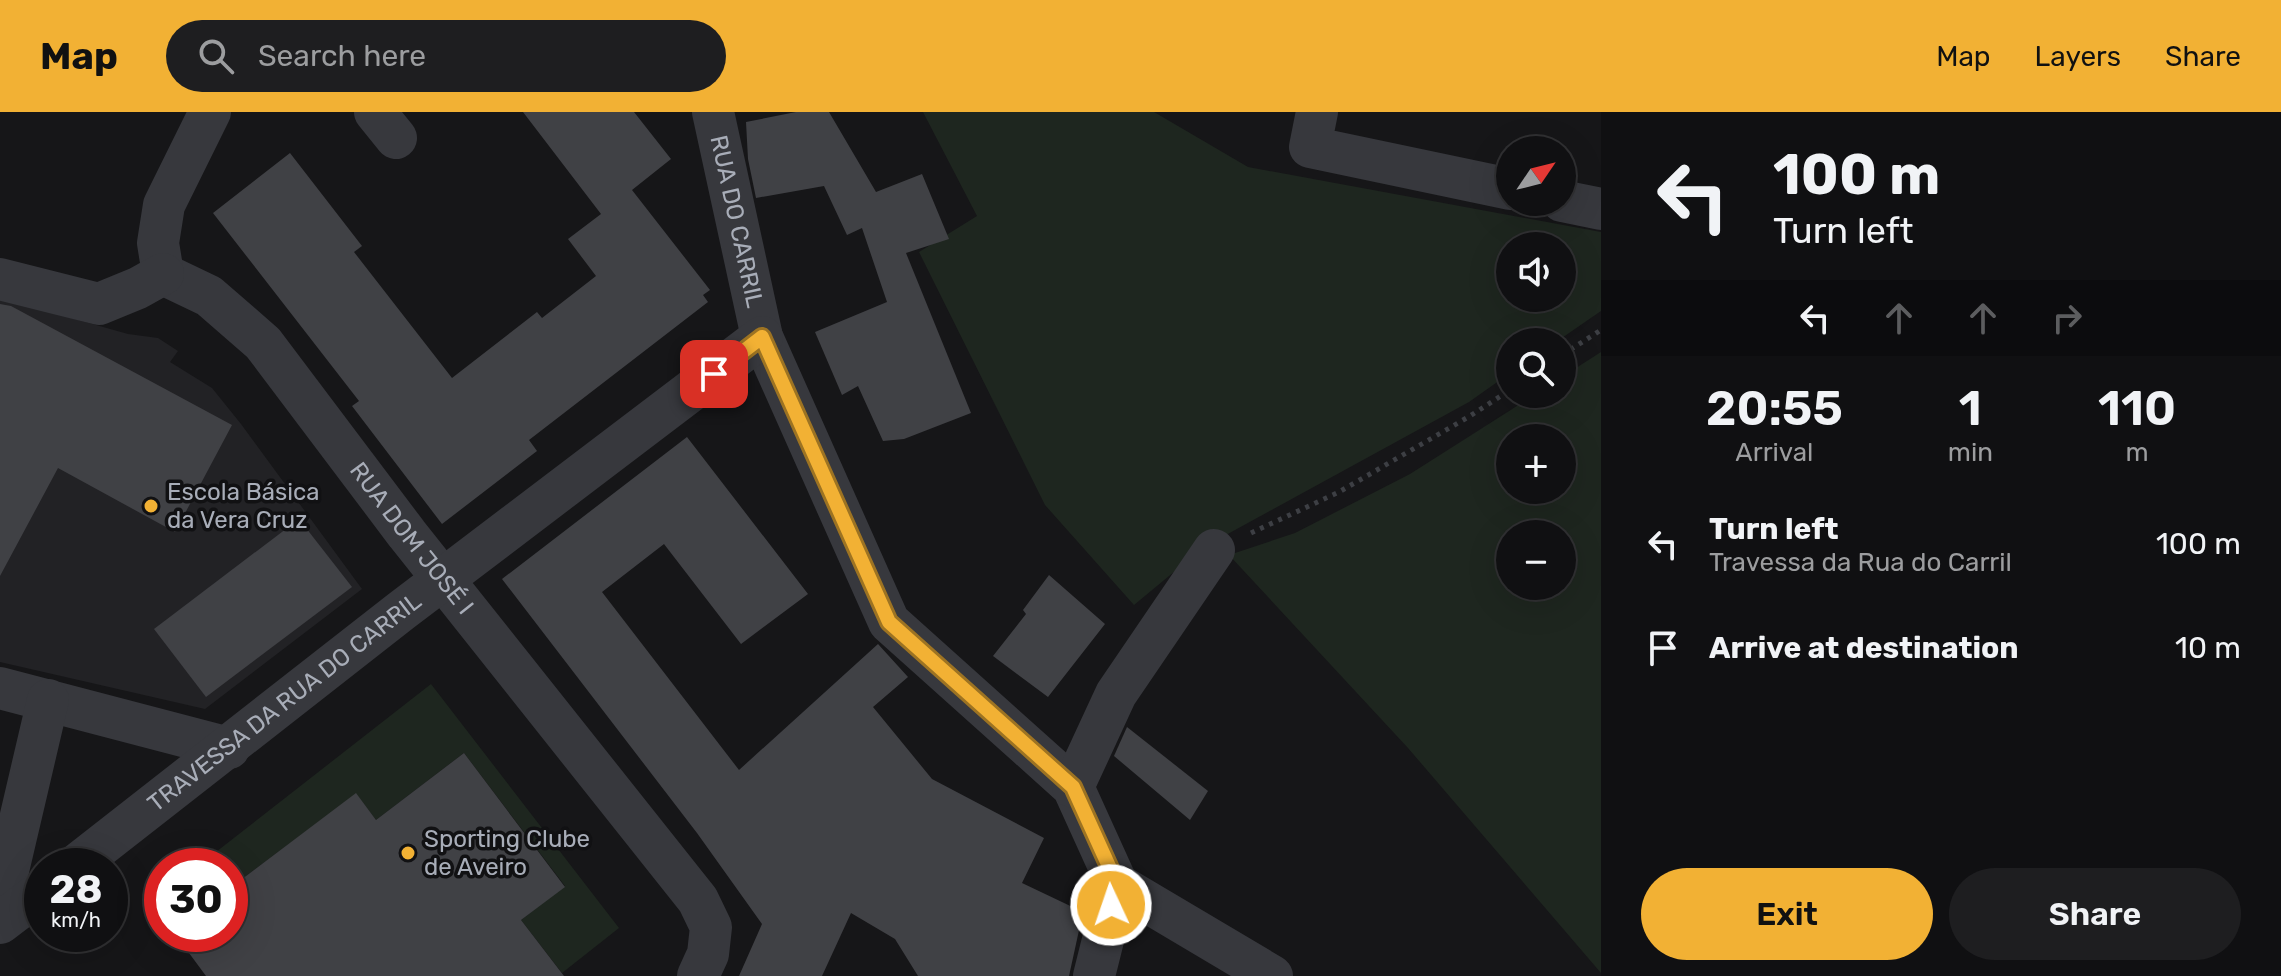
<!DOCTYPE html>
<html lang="en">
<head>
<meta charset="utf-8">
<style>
	:root { --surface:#101012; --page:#1e1e20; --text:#f1f3f6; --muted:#9c9d9f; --line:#303032; --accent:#f2b134 }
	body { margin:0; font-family:Rubik,sans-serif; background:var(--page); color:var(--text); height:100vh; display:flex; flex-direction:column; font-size:30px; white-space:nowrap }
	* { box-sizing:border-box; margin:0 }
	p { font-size:26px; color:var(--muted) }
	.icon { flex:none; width:44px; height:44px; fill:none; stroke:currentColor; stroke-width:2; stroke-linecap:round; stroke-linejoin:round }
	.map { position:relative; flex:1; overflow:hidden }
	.sheet { display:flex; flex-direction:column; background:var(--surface); width:680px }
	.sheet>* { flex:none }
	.top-card { background:#101012; color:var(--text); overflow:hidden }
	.needle { width:52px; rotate:55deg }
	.fabs { position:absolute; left:1496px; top:24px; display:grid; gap:16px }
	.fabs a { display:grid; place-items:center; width:80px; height:80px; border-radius:50%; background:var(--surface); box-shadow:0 8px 32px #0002,0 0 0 2px var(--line); font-size:40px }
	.speed { position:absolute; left:24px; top:736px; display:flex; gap:16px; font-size:40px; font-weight:700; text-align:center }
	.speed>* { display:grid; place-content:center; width:104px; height:104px; border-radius:50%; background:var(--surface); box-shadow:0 8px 32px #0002,0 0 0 2px var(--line); line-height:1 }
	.speed small { font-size:20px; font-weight:400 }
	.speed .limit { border:12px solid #d22; background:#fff; color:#111 }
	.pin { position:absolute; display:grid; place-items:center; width:68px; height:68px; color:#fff; margin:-34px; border-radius:16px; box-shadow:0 4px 12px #0006 }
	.me { position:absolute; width:88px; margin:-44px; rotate:357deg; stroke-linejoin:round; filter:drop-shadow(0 0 6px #0008) }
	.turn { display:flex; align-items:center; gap:28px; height:168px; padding:0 40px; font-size:36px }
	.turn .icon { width:104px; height:104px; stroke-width:2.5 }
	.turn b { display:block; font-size:56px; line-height:68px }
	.lanes { display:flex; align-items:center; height:76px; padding:0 40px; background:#0003; justify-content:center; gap:40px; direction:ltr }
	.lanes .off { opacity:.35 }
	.eta { display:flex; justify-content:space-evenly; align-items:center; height:136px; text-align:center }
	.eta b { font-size:48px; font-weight:600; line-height:56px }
	.cta { display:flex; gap:16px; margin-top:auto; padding:16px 40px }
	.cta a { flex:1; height:92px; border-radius:48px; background:var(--accent); color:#111; font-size:32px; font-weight:600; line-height:92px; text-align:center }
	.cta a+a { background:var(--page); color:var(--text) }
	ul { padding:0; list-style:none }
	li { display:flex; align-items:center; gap:24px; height:104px; padding:0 40px }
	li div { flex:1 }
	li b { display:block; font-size:30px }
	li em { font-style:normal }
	header { display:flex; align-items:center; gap:48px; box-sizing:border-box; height:112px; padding:0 40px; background:var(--accent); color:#111 }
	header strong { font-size:38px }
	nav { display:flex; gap:44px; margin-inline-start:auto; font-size:28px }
	.search { width:560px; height:72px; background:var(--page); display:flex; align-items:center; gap:20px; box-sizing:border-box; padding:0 28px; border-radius:44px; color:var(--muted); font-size:30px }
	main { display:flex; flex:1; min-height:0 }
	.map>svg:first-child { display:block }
	.built { fill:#222225 }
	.green { fill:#1e261f; fill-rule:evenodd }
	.building { fill:#404145 }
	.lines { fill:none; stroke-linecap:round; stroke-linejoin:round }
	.path { stroke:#3d3f44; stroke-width:5; stroke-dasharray:4 6; stroke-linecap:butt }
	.minor { stroke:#37383d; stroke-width:42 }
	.route-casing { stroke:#9d7322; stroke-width:20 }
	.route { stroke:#f2b134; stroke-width:14 }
	.poi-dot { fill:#f2b134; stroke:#111113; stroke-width:3 }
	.labels { text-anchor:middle; stroke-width:7; stroke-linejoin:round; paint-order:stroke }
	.street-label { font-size:24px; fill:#a8adb8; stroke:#111113 }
	.poi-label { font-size:24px; fill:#a8adb8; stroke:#111113; text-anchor:start }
</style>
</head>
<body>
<header>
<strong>Map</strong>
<div class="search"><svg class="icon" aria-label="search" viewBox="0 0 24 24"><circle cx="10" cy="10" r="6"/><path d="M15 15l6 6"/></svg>Search here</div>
<nav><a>Map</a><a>Layers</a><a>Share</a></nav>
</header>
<main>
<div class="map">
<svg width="1601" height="864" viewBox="0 0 1601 864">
	<rect width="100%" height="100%" fill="#161618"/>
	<polygon class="built" points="0,186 128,222 158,226 178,239 170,250 212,276 241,312 362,477 205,597 0,550"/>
	<g class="green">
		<path d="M923,0H1154L1248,55L1601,120V199L1556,230H1510V261L1469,290L1204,435L1134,493L1045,393L919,140L977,104ZM1510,134H1562V186H1510Z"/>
		<path d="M1601,240V861L1408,636L1229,443L1295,421L1410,362L1536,282H1562V265ZM1510,326H1562V378H1510ZM1510,422H1562V474H1510Z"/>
		<polygon points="431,572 619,816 562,861 521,808 565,774 464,641 376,708 356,682 230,776 230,754 198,754"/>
	</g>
	<g class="building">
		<polygon points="523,0 634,0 671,47 632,78 710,178 703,183 708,190 529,328 537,339 442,412 352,294 359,289 213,101 290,41 362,134 354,140 452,266 537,200 542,206 596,164 568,127 601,102"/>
		<polygon points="796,0 829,0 876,80 922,62 949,127 906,141 971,301 904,327 883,329 858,274 842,283 815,220 887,190 862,116 847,123 824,74 756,86 748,47 746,10"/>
		<polygon points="0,192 11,194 232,313 175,420 58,356 0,464"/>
		<polygon points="687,325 808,482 741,532 664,432 602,480 739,658 878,532 908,565 873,595 932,667 1044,726 1022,771 1083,800 1069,864 918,864 895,827 851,801 822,864 739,864 762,812 697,721 502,467"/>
		<polygon points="299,407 352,475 206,585 154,517"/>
		<polygon points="1049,463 1105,512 1048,585 993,544 1026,502 1023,498"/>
		<polygon points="1127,615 1208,679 1190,708 1114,644"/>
		<polygon points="464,641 565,775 521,808 564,864 206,864 175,822 230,822 230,776 356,681 376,708"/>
	</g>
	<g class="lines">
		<g class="path">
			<polyline points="1562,243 1601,218"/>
			<polyline points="1251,421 1339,380 1470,304 1510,278"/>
		</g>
		<g class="minor">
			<polyline points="375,0 396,26"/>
			<path id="s1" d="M713,0L762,225L889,510L1073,675L1117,772L1094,864"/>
			<polyline points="1317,0 1310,35 1510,77"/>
			<polyline points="1562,89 1601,97"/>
			<path id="s2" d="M163,162L209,184L263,231L407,422L698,788L711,815L708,842L698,864"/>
			<polyline points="163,162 158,131 164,93 210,0"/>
			<polyline points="0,167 99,192 138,176 163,162"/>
			<polyline points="0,576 229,636"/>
			<polyline points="1073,675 1116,582 1214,438"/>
			<path id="s3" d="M75,754L401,499L762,225"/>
			<polyline points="1117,772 1272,864"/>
			<polyline points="0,793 48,588"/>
			<polyline points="0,811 42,779"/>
		</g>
	</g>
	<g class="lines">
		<defs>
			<polyline id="route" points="714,262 762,225 889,510 1073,675 1117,772 1111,793"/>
		</defs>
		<use href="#route" class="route-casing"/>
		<use href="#route" class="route"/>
	</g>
	<g class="poi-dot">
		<circle cx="151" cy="394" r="8"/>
		<circle cx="408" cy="741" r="8"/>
	</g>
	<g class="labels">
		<g class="street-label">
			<text dy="8" stroke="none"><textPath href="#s1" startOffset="112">RUA DO CARRIL</textPath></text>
			<text dy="8" stroke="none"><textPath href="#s2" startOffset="368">RUA DOM JOSÉ I</textPath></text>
			<text dy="8" stroke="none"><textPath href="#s3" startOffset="266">TRAVESSA DA RUA DO CARRIL</textPath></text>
		</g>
		<g class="poi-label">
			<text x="167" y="388">Escola Básica<tspan x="167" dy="28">da Vera Cruz</tspan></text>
			<text x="424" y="735">Sporting Clube<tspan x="424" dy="28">de Aveiro</tspan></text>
		</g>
	</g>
</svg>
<div class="fabs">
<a><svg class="needle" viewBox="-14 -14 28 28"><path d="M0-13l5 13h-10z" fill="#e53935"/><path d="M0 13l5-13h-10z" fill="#9c9d9f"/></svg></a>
<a><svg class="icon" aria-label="sound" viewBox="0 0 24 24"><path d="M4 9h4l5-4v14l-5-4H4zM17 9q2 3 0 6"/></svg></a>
<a><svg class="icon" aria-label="search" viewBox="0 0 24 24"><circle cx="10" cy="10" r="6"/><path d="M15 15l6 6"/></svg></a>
<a>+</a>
<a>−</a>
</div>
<div class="speed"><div>28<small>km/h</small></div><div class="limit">30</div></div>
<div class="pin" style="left:714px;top:262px;background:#d93025"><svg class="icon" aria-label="arrive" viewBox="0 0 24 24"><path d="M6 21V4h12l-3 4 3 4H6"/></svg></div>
<svg class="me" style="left:1111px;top:793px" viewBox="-20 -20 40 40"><circle r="17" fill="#f2b134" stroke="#fff" stroke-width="3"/><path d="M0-11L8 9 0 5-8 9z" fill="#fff"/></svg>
</div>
<section class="sheet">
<div class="top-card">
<div class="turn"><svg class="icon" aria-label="left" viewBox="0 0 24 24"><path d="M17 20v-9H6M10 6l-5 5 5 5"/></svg><div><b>100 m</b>Turn left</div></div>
<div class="lanes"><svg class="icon" aria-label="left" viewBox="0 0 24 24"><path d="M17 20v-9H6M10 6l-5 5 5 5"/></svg><svg class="icon off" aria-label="ahead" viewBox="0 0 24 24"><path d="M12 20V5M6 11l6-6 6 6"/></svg><svg class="icon off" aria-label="ahead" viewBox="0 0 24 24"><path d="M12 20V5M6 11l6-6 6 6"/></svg><svg class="icon off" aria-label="right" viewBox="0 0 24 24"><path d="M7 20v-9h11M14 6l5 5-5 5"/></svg></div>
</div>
<div class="eta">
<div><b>20:55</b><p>Arrival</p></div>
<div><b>1</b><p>min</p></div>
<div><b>110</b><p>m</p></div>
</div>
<ul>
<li><svg class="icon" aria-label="left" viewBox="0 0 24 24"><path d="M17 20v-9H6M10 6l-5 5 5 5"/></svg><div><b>Turn left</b><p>Travessa da Rua do Carril</p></div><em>100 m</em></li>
<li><svg class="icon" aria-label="arrive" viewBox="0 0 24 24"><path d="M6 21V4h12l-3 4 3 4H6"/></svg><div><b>Arrive at destination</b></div><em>10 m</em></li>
</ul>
<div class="cta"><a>Exit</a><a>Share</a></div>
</section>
</main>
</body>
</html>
